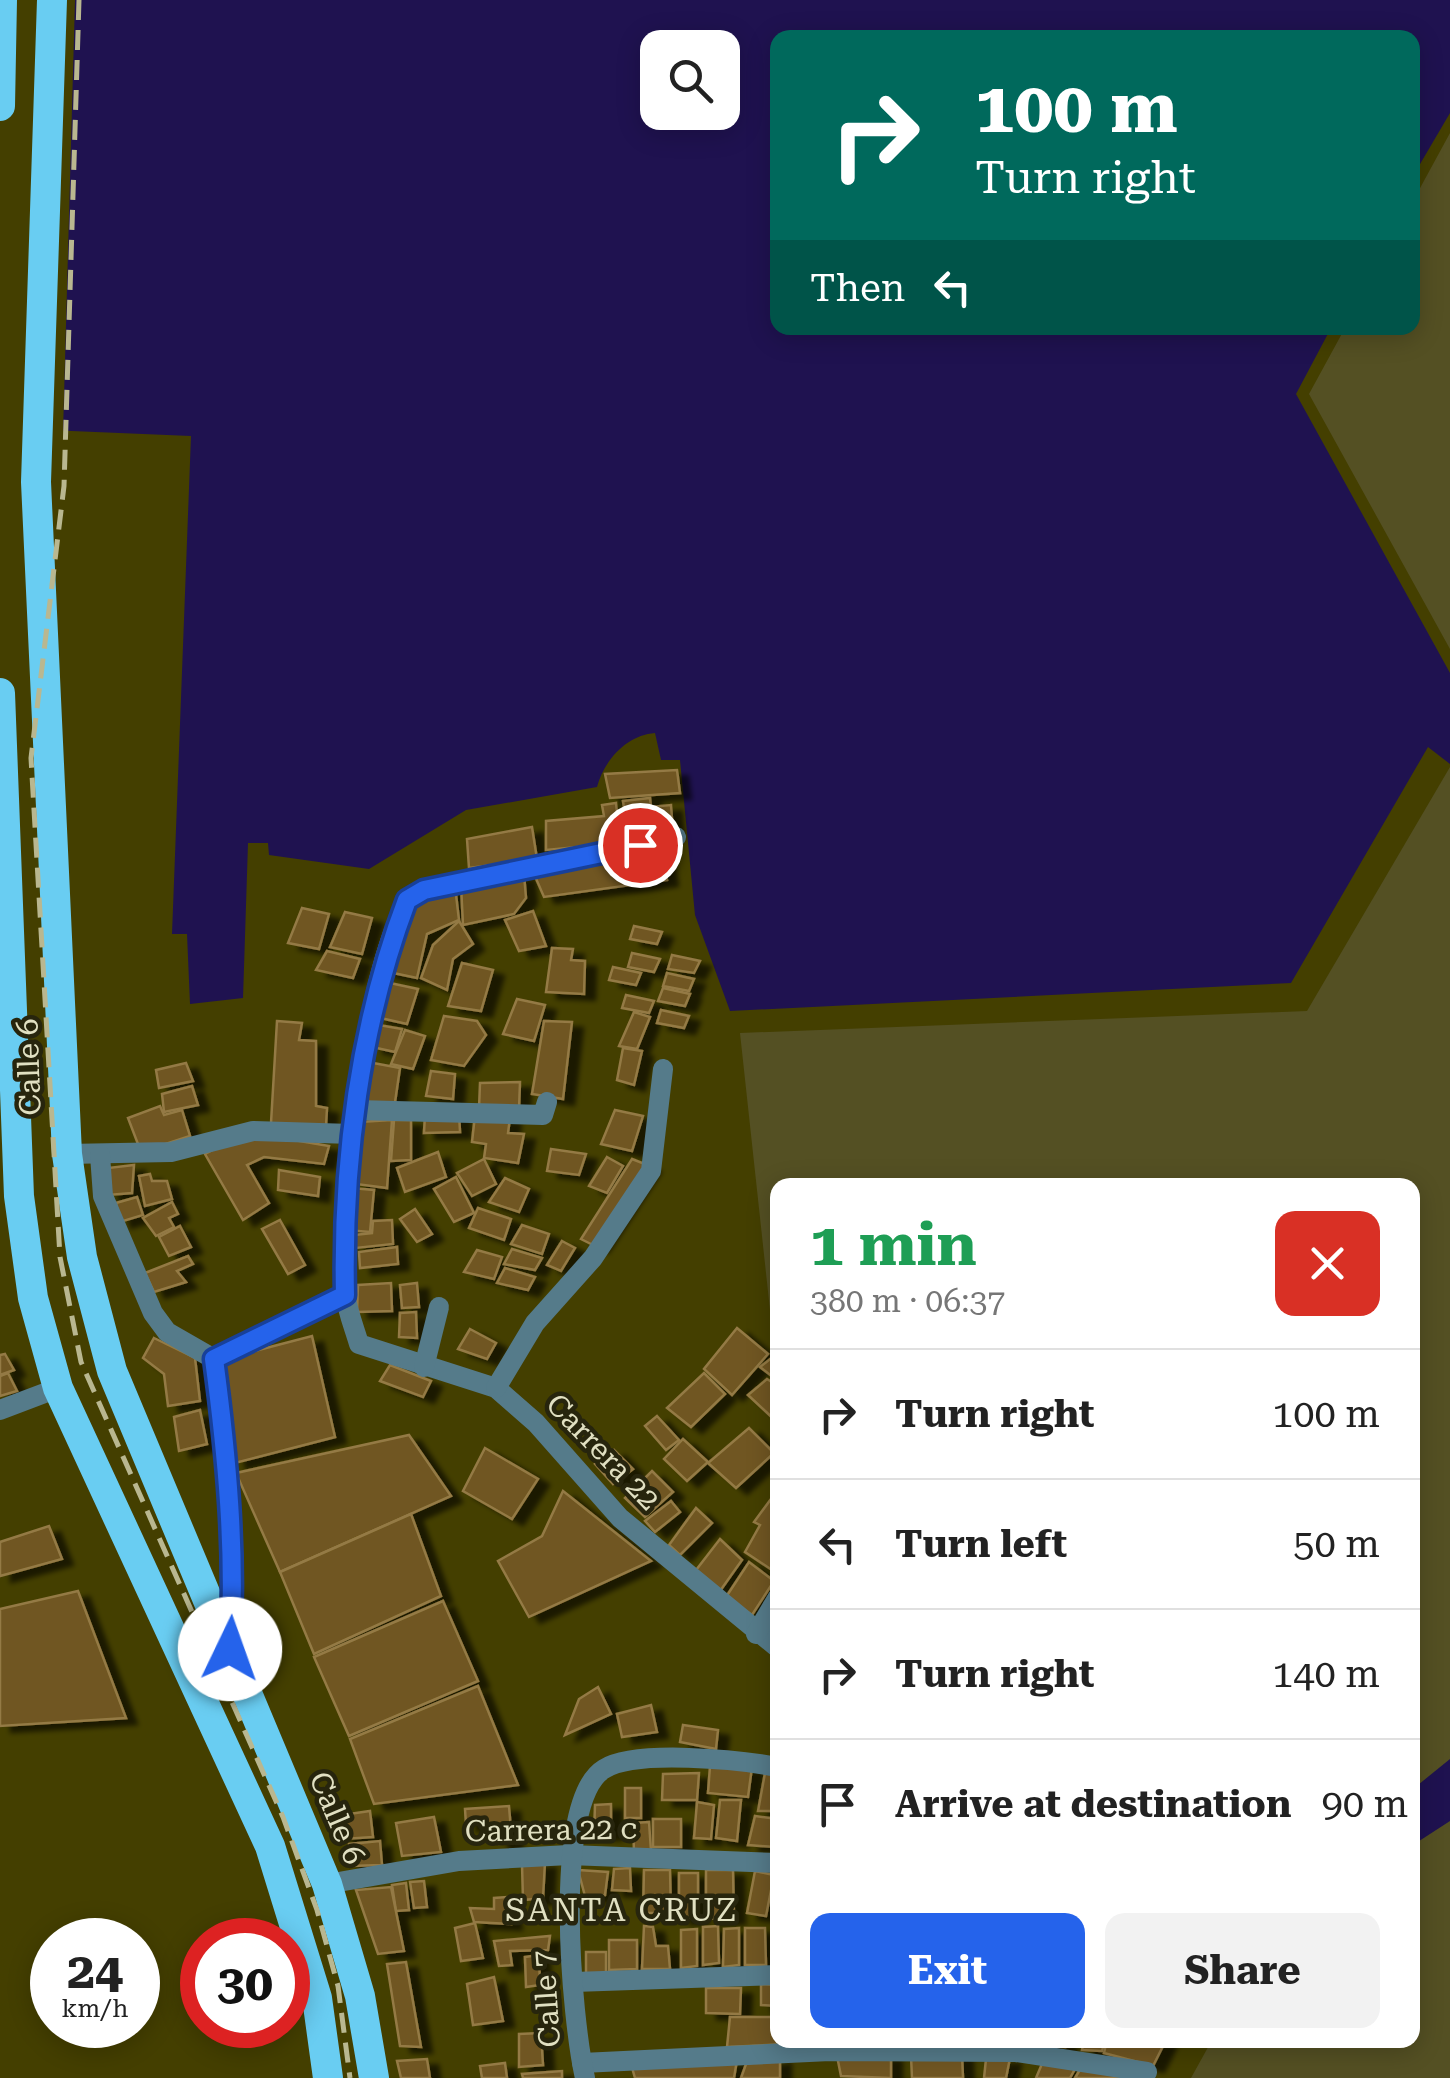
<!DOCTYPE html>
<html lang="en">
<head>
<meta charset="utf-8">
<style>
	:root { --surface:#fff; --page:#f2f2f2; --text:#222; --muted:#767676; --line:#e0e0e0; --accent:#2563eb }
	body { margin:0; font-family:"Roboto Serif",serif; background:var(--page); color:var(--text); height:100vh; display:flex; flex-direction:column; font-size:38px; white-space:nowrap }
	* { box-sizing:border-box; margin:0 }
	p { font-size:32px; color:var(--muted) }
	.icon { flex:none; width:55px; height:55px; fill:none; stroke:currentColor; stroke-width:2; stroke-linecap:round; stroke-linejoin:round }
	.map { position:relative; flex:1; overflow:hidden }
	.side { position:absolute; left:770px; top:1178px; width:650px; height:870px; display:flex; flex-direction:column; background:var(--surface); border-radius:20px; box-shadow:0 5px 25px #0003 }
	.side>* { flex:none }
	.hud { position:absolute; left:770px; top:30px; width:650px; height:305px; border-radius:20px; box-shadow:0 5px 25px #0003; background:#00695c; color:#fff; overflow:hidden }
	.buttons { position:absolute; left:640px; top:30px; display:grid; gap:20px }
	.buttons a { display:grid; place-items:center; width:100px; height:100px; border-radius:20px; background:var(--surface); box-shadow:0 5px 25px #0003; font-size:50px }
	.speed { position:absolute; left:30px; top:1918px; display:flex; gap:20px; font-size:50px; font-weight:700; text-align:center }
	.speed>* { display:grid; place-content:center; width:130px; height:130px; border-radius:50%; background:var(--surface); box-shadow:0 5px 25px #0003; line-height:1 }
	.speed small { font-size:25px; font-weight:400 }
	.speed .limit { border:15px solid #d22; background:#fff; color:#111 }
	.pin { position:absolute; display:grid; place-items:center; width:85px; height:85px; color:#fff; margin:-42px; border:5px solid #fff; border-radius:50%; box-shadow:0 2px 10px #0007 }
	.me { position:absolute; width:110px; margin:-55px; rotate:3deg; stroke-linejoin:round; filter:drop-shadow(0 0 8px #0008) }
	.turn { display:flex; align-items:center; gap:35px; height:210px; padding:0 40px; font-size:45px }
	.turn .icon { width:130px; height:130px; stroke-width:2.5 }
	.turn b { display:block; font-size:70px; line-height:85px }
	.then { display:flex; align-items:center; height:95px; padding:0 40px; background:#0003; gap:20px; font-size:38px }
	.round { display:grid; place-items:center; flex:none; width:105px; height:105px; border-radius:20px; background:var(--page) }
	.summary { display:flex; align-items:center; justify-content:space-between; height:170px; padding:0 40px }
	h1 { font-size:60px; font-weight:700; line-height:75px; color:#1e9e55 }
	.button { display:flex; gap:20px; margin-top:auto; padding:20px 40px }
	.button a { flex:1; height:115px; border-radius:20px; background:var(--accent); color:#fff; font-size:40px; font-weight:700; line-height:115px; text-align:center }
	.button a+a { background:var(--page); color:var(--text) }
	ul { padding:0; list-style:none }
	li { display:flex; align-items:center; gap:30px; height:130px; padding:0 40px; border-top:2px solid var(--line) }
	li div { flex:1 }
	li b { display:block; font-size:38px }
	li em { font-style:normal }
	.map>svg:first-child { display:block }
	.green { fill:#545023 }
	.water { fill:#1f1250; fill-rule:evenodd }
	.pier { fill:#443f00 }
	.building { fill:#6f5720; stroke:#947a45; stroke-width:2.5; filter:url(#shadow) }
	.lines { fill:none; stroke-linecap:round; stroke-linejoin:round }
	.street { stroke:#557b8a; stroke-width:20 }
	.highway { stroke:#69cdf2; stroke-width:30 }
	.rail { stroke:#b9b790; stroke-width:5; stroke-dasharray:20 10; stroke-linecap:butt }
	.route-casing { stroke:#184099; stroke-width:25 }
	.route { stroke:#2563eb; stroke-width:18 }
	.labels { text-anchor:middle; stroke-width:9; stroke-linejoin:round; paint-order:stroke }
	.street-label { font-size:30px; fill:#e1e0c2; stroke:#27250d }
	.neighbourhood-label { font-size:32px; letter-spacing:2.5px; fill:#e1e0c2; stroke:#27250d }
</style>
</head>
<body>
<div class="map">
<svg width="1450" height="2078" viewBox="0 0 1450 2078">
	<defs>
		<filter id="shadow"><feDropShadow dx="11" dy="6" stdDeviation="2.5" flood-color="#0009"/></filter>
	</defs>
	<rect width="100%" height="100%" fill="#443f00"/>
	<g class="green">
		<polygon points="1450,133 1450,649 1309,394 1345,328 1412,328 1413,201"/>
		<polygon points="1450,767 1450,2078 1191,2078 1212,2040 1412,2040 1412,1185 778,1185 777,1317 770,1310 740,1033 1307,1011"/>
	</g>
	<g class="water">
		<path d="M0,0H1450V113L1413,176L1412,38H778V328H1331L1296,394L1450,673V764L1428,747L1291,983L730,1011L695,915L680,760H661L655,733C627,735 604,760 597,787L466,810L369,869L269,855L268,843H248L243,998L190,1004L187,934H172L191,436L0,428ZM658,48H722V112H658Z"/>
		<polygon points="1450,1759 1450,1821 1413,1845 1413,1789"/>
	</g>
	<polygon class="pier" points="0,0 75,0 63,433 0,433"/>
	<g class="building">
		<polygon points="677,770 680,793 610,798 605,774"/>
		<polygon points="650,798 651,807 671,805 673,833 629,841 623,801"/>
		<polygon points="616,803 620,843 546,850 546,821 604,816 602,805"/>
		<polygon points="532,827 537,859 469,868 467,839"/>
		<polygon points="662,850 667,880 544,897 534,874"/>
		<polygon points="524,874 526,898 514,914 463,925 461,885"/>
		<polygon points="455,886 459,920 427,934 417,978 384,971 409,903"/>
		<polygon points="302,908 329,914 319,949 288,943"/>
		<polygon points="533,911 546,946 519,951 505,920"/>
		<polygon points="345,912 372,918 362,954 330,947"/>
		<polygon points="459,921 473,944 453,959 447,990 421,978 433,945"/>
		<polygon points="634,926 662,932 657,944 630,939"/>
		<polygon points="552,948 573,949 571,960 585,961 584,994 546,992"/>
		<polygon points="327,951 360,959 353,978 316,970"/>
		<polygon points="632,953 660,959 654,972 628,967"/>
		<polygon points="672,955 700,961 694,973 668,969"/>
		<polygon points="462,963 493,970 481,1011 448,1006"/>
		<polygon points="613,967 641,973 636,985 609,980"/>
		<polygon points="667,973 694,979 689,991 663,986"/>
		<polygon points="390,983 418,989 407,1024 376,1017"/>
		<polygon points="663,988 690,994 685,1006 658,1001"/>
		<polygon points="626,995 654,1001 649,1013 622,1008"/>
		<polygon points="517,999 545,1005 534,1041 503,1034"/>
		<polygon points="661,1010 689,1016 684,1028 657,1023"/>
		<polygon points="634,1012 650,1017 637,1049 619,1046"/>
		<polygon points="444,1016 477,1021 486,1035 464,1066 431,1060"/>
		<polygon points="277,1021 302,1023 299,1040 316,1041 316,1106 327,1108 326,1126 271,1123"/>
		<polygon points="544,1021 572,1022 563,1099 532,1094"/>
		<polygon points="373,1024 402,1029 395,1052 372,1047"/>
		<polygon points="405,1030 425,1036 413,1069 391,1064"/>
		<polygon points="623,1048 642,1051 634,1085 617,1080"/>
		<polygon points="368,1062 400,1068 394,1109 358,1104"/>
		<polygon points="186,1063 193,1081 159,1088 156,1070"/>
		<polygon points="431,1071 455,1074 453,1099 426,1096"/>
		<polygon points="520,1082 519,1109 479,1109 480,1083"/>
		<polygon points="192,1086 198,1105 164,1112 162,1094"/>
		<polygon points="160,1106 164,1115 182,1110 190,1136 141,1152 128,1118"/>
		<polygon points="615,1110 643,1116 632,1151 601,1144"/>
		<polygon points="459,1113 460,1132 424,1133 425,1114"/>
		<polygon points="475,1115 510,1118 508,1133 524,1134 518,1163 484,1158 486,1144 472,1142"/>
		<polygon points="392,1120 387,1188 356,1184 359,1122"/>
		<polygon points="394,1120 411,1120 411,1160 391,1161"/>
		<polygon points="276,1137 329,1146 324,1164 264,1157 247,1165 269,1203 243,1220 205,1154 230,1141"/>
		<polygon points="551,1149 586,1154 579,1175 547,1171"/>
		<polygon points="438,1152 446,1177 405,1192 397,1168"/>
		<polygon points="607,1157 623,1166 607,1193 589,1186"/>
		<polygon points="484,1159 496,1184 472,1196 457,1173"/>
		<polygon points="632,1159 650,1166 597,1247 581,1239"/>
		<polygon points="134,1165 132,1193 108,1195 108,1168"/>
		<polygon points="279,1170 320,1177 318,1196 278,1190"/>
		<polygon points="150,1174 152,1181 167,1181 172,1199 145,1206 139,1176"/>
		<polygon points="456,1177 474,1213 454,1222 434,1189"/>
		<polygon points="505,1178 529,1189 519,1212 489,1202"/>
		<polygon points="351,1188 374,1190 370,1232 346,1230"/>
		<polygon points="137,1197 143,1215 120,1222 116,1203"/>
		<polygon points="172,1202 178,1214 169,1218 174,1227 156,1236 143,1218"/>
		<polygon points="478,1208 511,1219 504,1240 469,1228"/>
		<polygon points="415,1209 432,1234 417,1242 400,1219"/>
		<polygon points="280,1220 305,1265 288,1274 262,1229"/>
		<polygon points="392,1220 393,1244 356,1248 354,1235 372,1233 373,1221"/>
		<polygon points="522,1225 549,1234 542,1254 511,1244"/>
		<polygon points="180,1226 191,1247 169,1256 159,1237"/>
		<polygon points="562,1241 575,1248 561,1271 547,1265"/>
		<polygon points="397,1247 398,1264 360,1268 359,1252"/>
		<polygon points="512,1249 542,1258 535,1270 504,1264"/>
		<polygon points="477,1250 502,1257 494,1279 464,1272"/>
		<polygon points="188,1256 193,1264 177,1271 186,1282 154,1292 145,1273"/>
		<polygon points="505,1268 535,1277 528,1290 497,1283"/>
		<polygon points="391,1283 392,1311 357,1312 358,1285"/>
		<polygon points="417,1283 419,1307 402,1308 400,1285"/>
		<polygon points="416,1312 417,1338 399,1337 400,1313"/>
		<polygon points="737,1328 768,1354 732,1395 704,1369"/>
		<polygon points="470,1329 496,1343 487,1359 458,1349"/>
		<polygon points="312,1336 335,1437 235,1463 220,1360"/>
		<polygon points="154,1338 195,1358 200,1401 168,1406 164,1374 143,1358"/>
		<polygon points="778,1353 778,1381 760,1367"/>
		<polygon points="5,1354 14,1370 0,1375 0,1355"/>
		<polygon points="390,1365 431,1381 423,1397 380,1381"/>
		<polygon points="8,1373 17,1391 0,1396 0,1376"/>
		<polygon points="704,1373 725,1394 691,1427 667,1408"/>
		<polygon points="767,1379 778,1386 778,1423 748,1395"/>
		<polygon points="200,1410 207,1444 179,1451 174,1417"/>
		<polygon points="657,1416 679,1440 666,1450 645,1426"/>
		<polygon points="749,1428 774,1453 736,1488 708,1463"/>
		<polygon points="409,1435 451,1496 280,1572 236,1473"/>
		<polygon points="683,1439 708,1462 687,1481 664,1459"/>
		<polygon points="485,1448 538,1479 512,1519 463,1491"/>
		<polygon points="614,1450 633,1469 613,1484 595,1464"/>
		<polygon points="652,1471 673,1492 645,1517 625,1498"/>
		<polygon points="563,1491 651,1561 529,1617 498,1561 542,1536"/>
		<polygon points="771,1499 778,1503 778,1574 745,1552 760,1525 754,1522"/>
		<polygon points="671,1501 680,1512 655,1532 645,1521"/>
		<polygon points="696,1508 712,1523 680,1555 669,1545"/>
		<polygon points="411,1514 441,1596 314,1654 280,1572"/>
		<polygon points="49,1526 62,1559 0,1576 0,1542"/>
		<polygon points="720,1539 742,1560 720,1591 693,1574"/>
		<polygon points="749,1562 774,1581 752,1615 726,1597"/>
		<polygon points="78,1591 126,1718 0,1726 0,1609"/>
		<polygon points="443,1601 478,1681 349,1736 314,1657"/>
		<polygon points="478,1686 518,1785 374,1804 350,1739"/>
		<polygon points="598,1687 611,1714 565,1735 579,1699"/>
		<polygon points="651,1705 657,1732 622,1737 617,1714"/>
		<polygon points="683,1725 718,1730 716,1749 680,1742"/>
		<polygon points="710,1766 752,1767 748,1797 708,1793"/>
		<polygon points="699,1773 697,1800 662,1800 663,1774"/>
		<polygon points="765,1773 778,1775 778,1811 758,1811"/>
		<rect x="625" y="1788" width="16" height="30"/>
		<polygon points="720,1800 741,1800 737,1841 716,1838"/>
		<polygon points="697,1802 714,1805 711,1839 694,1838"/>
		<polygon points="611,1804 611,1834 594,1834 595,1805"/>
		<polygon points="509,1806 512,1843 499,1844 492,1823 466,1825 465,1809"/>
		<polygon points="370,1811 373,1837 343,1839 342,1815"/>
		<polygon points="755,1816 778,1819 775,1847 748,1845"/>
		<polygon points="434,1817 441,1852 402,1856 396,1823"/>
		<rect x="653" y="1819" width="28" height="28"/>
		<polygon points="649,1822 651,1851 634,1852 633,1823"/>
		<polygon points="380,1841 382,1865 350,1866 349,1844"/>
		<polygon points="545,1862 543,1898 523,1900 522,1864"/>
		<polygon points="630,1868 631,1891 612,1890 614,1869"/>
		<polygon points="578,1870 608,1872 605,1895 585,1896"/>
		<polygon points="644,1870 670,1870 671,1913 643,1913"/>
		<polygon points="706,1870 733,1870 734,1918 706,1919"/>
		<polygon points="755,1871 774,1875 766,1916 747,1913"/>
		<rect x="679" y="1873" width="19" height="45"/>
		<polygon points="424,1881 427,1907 414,1908 410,1882"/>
		<polygon points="406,1883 409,1910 396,1911 392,1885"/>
		<polygon points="391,1887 404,1951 378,1954 356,1890"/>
		<polygon points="507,1897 511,1924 474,1922 470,1908 494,1909 494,1898"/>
		<polygon points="475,1923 483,1958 461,1961 455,1928"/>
		<polygon points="644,1926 653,1927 656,1946 668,1946 670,1969 642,1969"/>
		<polygon points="718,1926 719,1963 703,1965 703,1927"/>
		<polygon points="739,1928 739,1965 723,1967 724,1929"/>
		<polygon points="745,1928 765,1928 766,1965 745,1965"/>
		<polygon points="697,1929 697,1966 681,1968 681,1930"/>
		<polygon points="772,1933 778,1934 778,1963 773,1963"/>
		<polygon points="550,1936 548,1950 510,1951 512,1965 499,1966 494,1941"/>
		<polygon points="609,1940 637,1940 637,1969 609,1970"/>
		<rect x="586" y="1952" width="20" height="23"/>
		<polygon points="539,1955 540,1985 526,1987 525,1957"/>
		<polygon points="406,1962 421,2047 400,2046 387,1964"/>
		<polygon points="494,1977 503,2021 473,2025 467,1984"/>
		<polygon points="761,1984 778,1985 778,2006 761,2005"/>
		<polygon points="706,1988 741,1988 740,2014 706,2013"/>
		<polygon points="730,2017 778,2017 778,2040 787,2044 727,2047"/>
		<polygon points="541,2033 543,2065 519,2067 519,2034"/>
		<polygon points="844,2040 933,2040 932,2045"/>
		<polygon points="937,2040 1022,2040 1022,2044 937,2045"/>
		<polygon points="1023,2040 1065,2040 1065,2047 1023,2045"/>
		<polygon points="1084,2040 1105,2040 1102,2051 1082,2050"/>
		<polygon points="1107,2040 1166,2040 1153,2066 1104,2053"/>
		<polygon points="962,2054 963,2078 912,2078 911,2056"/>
		<polygon points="891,2055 891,2078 841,2076 837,2056"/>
		<polygon points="780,2058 780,2078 741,2078 746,2064"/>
		<polygon points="1010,2058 1006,2078 984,2078 986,2059"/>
		<polygon points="427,2059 430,2078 401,2078 397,2061"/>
		<polygon points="1044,2059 1075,2069 1070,2078 1036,2078"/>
		<polygon points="737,2060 734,2078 635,2078 631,2064"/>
		<polygon points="505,2063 507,2078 482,2078 480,2066"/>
		<polygon points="1082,2066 1132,2078 1075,2078"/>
		<polygon points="562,2071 562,2078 523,2078 522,2074"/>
	</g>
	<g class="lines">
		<g class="street">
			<path d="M676,837L424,890C417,894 410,897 406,904C366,975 335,1210 345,1293C347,1310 354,1327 359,1344L496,1388L536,1423L620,1518L778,1648"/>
			<polyline points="356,1110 543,1115 547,1102"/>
			<polyline points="67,1154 171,1152 253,1131 352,1134"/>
			<path d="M100,1155L103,1196L153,1313L167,1332L214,1359C227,1454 236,1547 230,1642"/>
			<polyline points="214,1359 345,1295"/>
			<polyline points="424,1367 439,1307"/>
			<polyline points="496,1388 535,1323 593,1258 651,1171 663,1069"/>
			<polyline points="0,1410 58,1388"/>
			<polyline points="756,1634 778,1597"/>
			<polyline points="327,1884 459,1861 569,1855 778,1863"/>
			<polyline points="574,1982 778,1975"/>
			<polyline points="582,2063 830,2051 1016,2052 1147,2072"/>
			<path d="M585,2078C572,2021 551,1801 604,1769C636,1749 740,1760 778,1767"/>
		</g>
		<g class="highway">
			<polyline points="52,0 36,482 67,1154 82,1257 112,1371 327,1884 360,1996 374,2078"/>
			<polyline points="0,106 2,0"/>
			<polyline points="0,693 19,1196 33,1298 58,1388 270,1846 317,1998 328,2078"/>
		</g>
		<polyline class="rail" points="79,0 64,486 31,758 60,1257 81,1362 283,1817 317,1910 338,1986 350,2078"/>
	</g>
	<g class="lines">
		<defs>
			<path id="route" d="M230,1649C236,1551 227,1456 214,1359L345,1295C342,1162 360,1024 407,900L424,890L640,845"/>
		</defs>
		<use href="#route" class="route-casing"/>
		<use href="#route" class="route"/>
	</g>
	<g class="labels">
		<g class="street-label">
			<text transform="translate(29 1067) rotate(-92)" y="10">Calle 6</text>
			<text transform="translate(603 1452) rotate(46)" y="10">Carrera 22</text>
			<text transform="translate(337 1818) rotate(67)" y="10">Calle 6</text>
			<text transform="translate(551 1830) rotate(-1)" y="10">Carrera 22 c</text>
			<text transform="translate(547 1999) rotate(-94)" y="10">Calle 7</text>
		</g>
		<g class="neighbourhood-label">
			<text x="622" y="1921">SANTA CRUZ</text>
		</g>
	</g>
</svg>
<div class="buttons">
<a><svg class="icon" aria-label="search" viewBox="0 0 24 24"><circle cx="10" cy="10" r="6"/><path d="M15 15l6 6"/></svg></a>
</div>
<div class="speed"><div>24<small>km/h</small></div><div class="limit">30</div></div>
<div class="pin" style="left:640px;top:845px;background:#d93025"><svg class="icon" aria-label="arrive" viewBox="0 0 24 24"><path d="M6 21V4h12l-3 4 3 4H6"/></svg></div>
<svg class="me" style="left:230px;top:1649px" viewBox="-20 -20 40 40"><circle r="19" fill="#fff"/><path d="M0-13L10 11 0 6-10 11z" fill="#2563eb"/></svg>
<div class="hud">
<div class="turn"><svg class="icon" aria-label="right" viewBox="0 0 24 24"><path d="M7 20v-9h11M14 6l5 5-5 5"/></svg><div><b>100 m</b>Turn right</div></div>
<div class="then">Then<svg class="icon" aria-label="left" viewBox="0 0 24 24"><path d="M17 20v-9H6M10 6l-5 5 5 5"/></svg></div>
</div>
<section class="side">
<div class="summary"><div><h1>1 min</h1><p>380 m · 06:37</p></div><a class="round" style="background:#d93025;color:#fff"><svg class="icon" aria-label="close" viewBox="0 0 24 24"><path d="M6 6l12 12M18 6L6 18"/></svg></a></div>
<ul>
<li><svg class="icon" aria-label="right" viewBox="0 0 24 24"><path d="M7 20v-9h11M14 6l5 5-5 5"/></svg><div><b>Turn right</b></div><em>100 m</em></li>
<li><svg class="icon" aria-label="left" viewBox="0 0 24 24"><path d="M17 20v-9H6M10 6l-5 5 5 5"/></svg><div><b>Turn left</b></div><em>50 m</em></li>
<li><svg class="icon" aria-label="right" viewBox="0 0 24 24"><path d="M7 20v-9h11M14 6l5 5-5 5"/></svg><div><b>Turn right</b></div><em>140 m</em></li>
<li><svg class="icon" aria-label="arrive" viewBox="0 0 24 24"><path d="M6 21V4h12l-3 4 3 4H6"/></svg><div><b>Arrive at destination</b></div><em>90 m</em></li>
</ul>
<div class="button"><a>Exit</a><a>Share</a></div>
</section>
</div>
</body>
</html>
